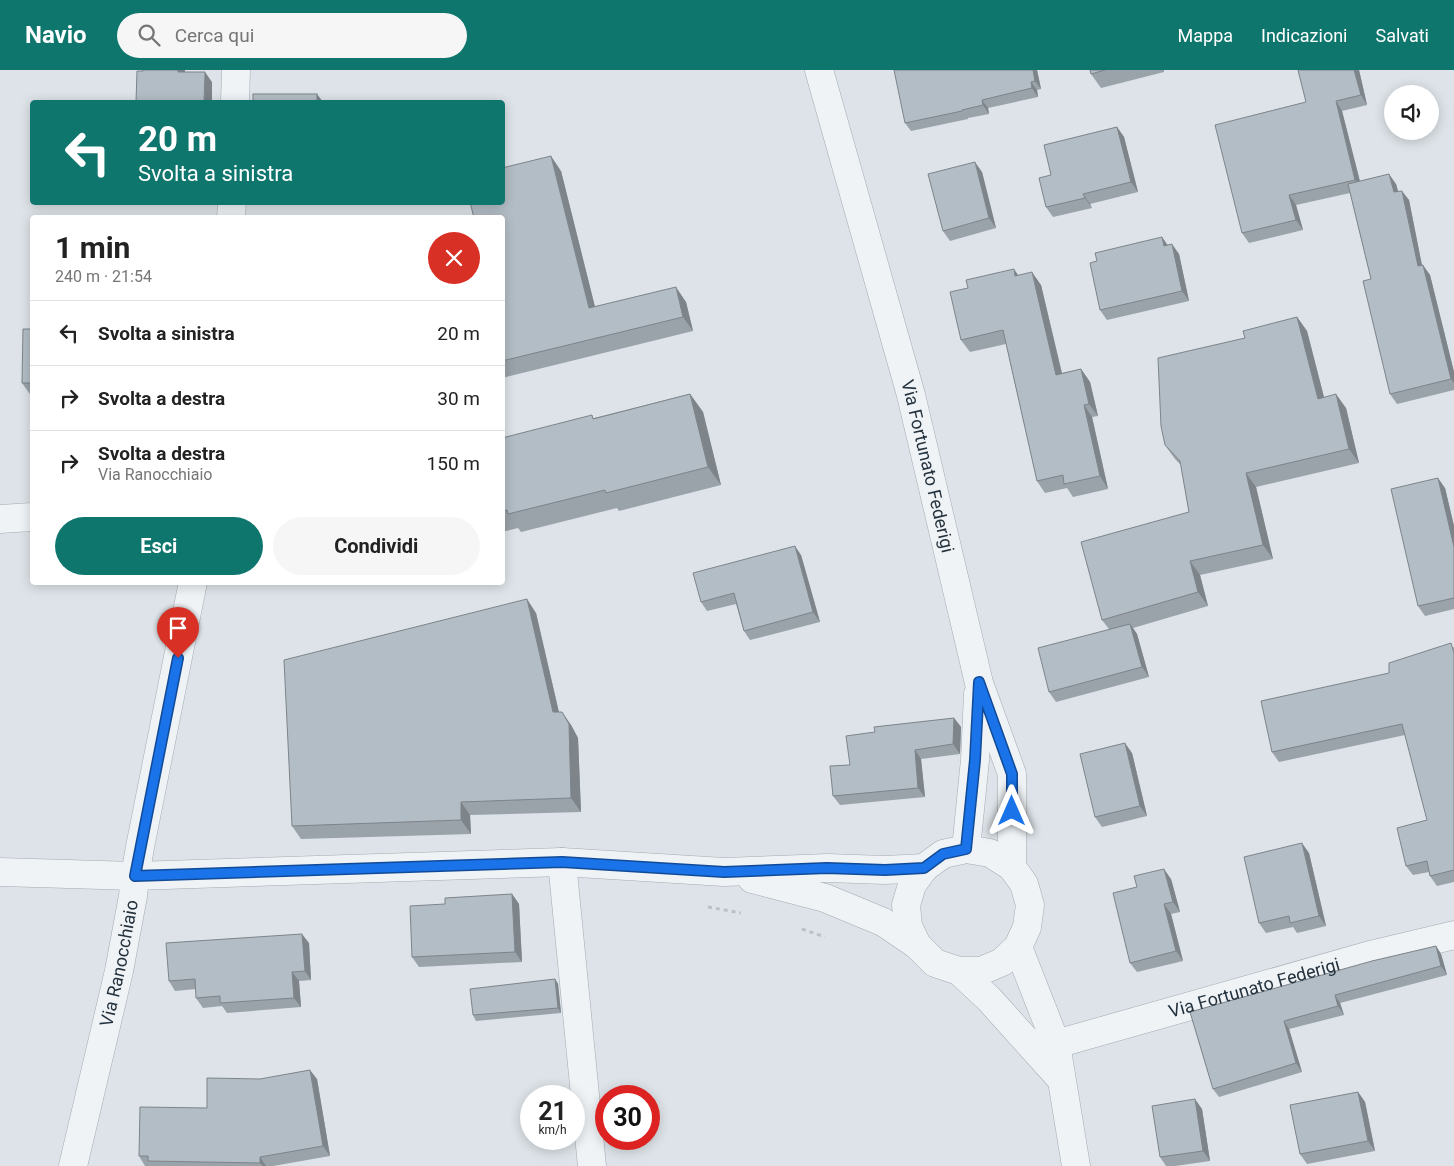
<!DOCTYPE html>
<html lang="it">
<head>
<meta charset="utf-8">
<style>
	:root { --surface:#fff; --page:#f6f6f6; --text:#222; --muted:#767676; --line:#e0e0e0; --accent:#0f766e }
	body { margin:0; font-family:Roboto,sans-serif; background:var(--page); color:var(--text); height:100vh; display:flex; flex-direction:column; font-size:19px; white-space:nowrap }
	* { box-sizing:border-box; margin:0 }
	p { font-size:16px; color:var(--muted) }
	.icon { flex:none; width:28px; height:28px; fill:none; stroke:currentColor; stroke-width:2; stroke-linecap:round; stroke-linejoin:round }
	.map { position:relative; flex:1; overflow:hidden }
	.drawer { position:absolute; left:30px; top:145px; width:475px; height:370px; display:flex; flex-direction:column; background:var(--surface); border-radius:5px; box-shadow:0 2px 12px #0003 }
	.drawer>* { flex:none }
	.guide { position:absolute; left:30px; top:30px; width:475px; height:105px; border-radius:5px; box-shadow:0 2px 12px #0003; background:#0f766e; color:#fff; overflow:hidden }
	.fabs { position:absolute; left:1384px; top:15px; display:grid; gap:10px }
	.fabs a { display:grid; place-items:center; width:55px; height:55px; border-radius:50%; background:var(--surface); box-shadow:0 2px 12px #0003; font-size:25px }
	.speed { position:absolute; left:520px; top:1015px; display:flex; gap:10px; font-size:25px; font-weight:700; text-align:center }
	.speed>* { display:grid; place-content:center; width:65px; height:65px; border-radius:50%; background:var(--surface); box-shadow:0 2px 12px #0003; line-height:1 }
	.speed small { font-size:12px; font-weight:400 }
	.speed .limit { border:8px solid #d22; background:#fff; color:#111 }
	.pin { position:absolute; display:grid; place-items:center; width:42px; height:42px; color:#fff; margin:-51px -21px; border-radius:50% 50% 50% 0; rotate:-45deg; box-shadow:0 0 5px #0007 }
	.pin .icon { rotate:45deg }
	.me { position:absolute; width:55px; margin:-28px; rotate:0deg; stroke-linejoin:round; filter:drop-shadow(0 0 4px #0008) }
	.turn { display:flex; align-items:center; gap:18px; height:105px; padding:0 25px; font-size:22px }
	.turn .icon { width:65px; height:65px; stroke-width:2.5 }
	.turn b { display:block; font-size:35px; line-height:42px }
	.round { display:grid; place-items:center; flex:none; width:52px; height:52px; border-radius:26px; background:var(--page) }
	.overview { display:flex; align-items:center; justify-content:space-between; height:85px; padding:0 25px }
	h1 { font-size:30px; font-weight:700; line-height:38px }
	.primary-button { display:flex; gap:10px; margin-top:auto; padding:10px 25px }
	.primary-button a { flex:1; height:58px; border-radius:30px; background:var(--accent); color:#fff; font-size:20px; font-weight:700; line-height:58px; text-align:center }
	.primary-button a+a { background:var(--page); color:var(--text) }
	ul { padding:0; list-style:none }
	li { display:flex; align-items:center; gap:15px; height:65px; padding:0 25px; border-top:1px solid var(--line) }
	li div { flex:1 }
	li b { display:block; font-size:19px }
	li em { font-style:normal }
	header { display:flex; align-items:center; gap:30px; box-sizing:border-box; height:70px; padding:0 25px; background:var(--accent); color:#fff }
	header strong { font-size:24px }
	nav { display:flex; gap:28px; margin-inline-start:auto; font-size:18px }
	.search { width:350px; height:45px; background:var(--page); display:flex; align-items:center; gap:12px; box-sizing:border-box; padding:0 18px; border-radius:28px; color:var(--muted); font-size:19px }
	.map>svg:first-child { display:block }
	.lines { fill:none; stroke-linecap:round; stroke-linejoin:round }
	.minor-casing { stroke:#a2abb2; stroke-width:29 }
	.path { stroke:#bac1c6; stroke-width:3; stroke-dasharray:4 4; stroke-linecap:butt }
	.minor { stroke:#eff3f6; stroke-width:28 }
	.wall { fill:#9aa3a9 }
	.shaded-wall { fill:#7d848a }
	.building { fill:#b3bdc5; stroke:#7d848a }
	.route-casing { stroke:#114b97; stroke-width:12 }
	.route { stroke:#1a73e8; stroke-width:9 }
	.labels { text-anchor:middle; stroke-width:4; stroke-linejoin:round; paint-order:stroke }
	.street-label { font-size:18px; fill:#25333f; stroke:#ecf1f5 }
</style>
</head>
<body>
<header>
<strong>Navio</strong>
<div class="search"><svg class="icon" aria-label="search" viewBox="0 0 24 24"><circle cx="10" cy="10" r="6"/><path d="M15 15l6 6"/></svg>Cerca qui</div>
<nav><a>Mappa</a><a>Indicazioni</a><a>Salvati</a></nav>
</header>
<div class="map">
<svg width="1454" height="1096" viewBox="0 0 1454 1096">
	<rect width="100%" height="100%" fill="#dde3e8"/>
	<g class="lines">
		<defs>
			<g id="minor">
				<path id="s1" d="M819,0L911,325L979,613L1012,704V797"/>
				<polyline points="235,32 236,0"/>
				<polyline points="231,148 232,132"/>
				<polyline points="0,449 32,447"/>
				<polyline points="966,779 975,690 978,624"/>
				<polyline points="562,792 592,1096"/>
				<polyline points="0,802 135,806 562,792 724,802 827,798 885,800 924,798"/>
				<polyline points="752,809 825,828 883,852 917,875"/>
				<polyline points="1018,877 1056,974 1076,1096"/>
				<polyline points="959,901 981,901 1002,892 1018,877 1027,857 1030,835 1024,814 1012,797 990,783 966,779 943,784 924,798 912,815 906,835 908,856 917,875 935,893 959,901 989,929 1061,1009"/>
				<path id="s2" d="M1056,974L1374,884L1454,865"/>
				<path id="s3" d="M73,1096L119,901L133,826L135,806L140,777L193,512"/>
			</g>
		</defs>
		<use href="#minor" class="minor-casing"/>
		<g class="path">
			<polyline points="708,837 741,843"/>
			<polyline points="802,859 825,867"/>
		</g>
		<use href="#minor" class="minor"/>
	</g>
	<g class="wall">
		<polygon points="1037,0 1041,19 1037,20 1038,27 988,38 989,44 968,48 968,49 911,61 905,53"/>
		<polygon points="1090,0 1164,0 1164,2 1101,18 1091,4"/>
		<polygon points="1298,0 1359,0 1367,35 1342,41 1360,111 1396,114 1398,121 1409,130 1422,195 1430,205 1454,302 1454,320 1397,334 1390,324 1371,209 1350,123 1296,135 1303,160 1249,173 1242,163 1306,32"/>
		<polygon points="1117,57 1124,67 1138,122 1090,134 1092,138 1053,147 1046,137 1051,105"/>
		<polygon points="561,101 595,237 686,232 693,261 502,308 502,148"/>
		<polygon points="982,102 996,158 950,171 943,161"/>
		<polygon points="1162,167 1167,175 1179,184 1189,231 1107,250 1100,240 1097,191"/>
		<polygon points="1018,206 1041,215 1062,303 1081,299 1090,312 1098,346 1092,347 1108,419 1073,427 1067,418 1045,423 1037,411 1006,274 970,282 961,270"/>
		<polygon points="1297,247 1307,261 1324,327 1346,338 1359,393 1256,417 1273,489 1200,505 1208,536 1133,558 1137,564 1149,607 1056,632 1049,622 1109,559 1102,550 1189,442 1181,395 1175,389 1165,375 1245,268"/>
		<polygon points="32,259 32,327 22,313"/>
		<polygon points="690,324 703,342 721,415 619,441 617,438 521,462 518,458 502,462 502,368 594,348"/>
		<polygon points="1445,418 1454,456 1454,539 1425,546 1418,536"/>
		<polygon points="801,485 820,552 750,570 744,561 736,534 707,541 701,532"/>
		<polygon points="536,543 559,642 571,655 578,668 581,742 470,745 471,764 301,769 292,756"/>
		<polygon points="1454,577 1454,812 1437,816 1430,806 1429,802 1413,805 1406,796 1427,750 1405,665 1279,692 1272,682 1389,603"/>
		<polygon points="954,648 961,657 960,684 921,689 925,727 840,735 833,726 850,695"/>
		<polygon points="1132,683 1147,746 1102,757 1095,747"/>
		<polygon points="1309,783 1326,856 1297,863 1293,857 1266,863 1259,853"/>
		<polygon points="1171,809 1180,842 1171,844 1183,891 1137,902 1130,893"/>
		<polygon points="512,824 519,834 522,892 419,897 412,887 445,834"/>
		<polygon points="309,873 311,910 299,911 301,937 227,943 222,936 203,938 196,928 196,919 175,921 169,911"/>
		<polygon points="1436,876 1441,884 1447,905 1340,933 1344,945 1289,959 1302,1002 1219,1027 1213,1019 1190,942"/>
		<polygon points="555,909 558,914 561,943 476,951 473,945"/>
		<polygon points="260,1009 317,1009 330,1086 273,1096 145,1096 139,1086 207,1038"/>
		<polygon points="1358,1022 1365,1032 1375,1081 1307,1094 1300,1084"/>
		<polygon points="1202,1039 1210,1091 1175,1096 1166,1096 1160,1087"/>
	</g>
	<g class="shaded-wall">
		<polygon points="178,0 185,0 185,12 178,2"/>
		<polygon points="1033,0 1037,0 1041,19 1035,11"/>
		<polygon points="1354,0 1359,0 1367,35 1361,25"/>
		<polygon points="205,2 212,12 212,32 204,32"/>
		<polygon points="1031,12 1037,20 1038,27 1032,18"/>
		<polygon points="317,24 323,32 317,32"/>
		<polygon points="982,30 988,38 989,44 983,35"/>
		<polygon points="1336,31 1342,41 1362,120 1355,110"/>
		<polygon points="1117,57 1124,67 1138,122 1131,112"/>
		<polygon points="551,86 561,101 599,253 589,238"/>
		<polygon points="975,92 982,102 996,158 989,148"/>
		<polygon points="1389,104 1396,114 1401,132 1394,122"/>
		<polygon points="1402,121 1409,130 1424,206 1418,196"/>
		<polygon points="1083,124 1090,134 1092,138 1085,128"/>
		<polygon points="1289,125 1296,135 1303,160 1296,150"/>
		<polygon points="1162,167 1169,177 1164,176"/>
		<polygon points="1172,174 1179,184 1189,231 1182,221"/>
		<polygon points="1423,195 1430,205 1454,302 1454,313 1451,309"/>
		<polygon points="1014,199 1022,211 1015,206"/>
		<polygon points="1032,202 1041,215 1065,317 1056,305"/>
		<polygon points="676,217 686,232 693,261 683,247"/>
		<polygon points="1297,247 1307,261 1328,343 1318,329"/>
		<polygon points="1081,299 1090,312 1098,346 1089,334"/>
		<polygon points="690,324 703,342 721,415 708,397"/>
		<polygon points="1336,324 1346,338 1359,393 1349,379"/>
		<polygon points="1084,335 1092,347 1108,419 1100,406"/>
		<polygon points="1246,403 1256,417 1273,489 1263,475"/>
		<polygon points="1438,408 1445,418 1454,456 1454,477"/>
		<polygon points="795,476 801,485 820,552 813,542"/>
		<polygon points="1190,491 1200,505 1208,536 1198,522"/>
		<polygon points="527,529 536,543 562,656 553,642"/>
		<polygon points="1130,554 1137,564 1149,607 1142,597"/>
		<polygon points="562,642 571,655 578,668 581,742 571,728"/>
		<polygon points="954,648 961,657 960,684 953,674"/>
		<polygon points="1125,673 1132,683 1147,746 1140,736"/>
		<polygon points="915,680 921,689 925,727 918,718"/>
		<polygon points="461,732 470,745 471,764 461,750"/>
		<polygon points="1302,773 1309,783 1326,856 1319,846"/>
		<polygon points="1164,799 1171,809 1180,842 1173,832"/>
		<polygon points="512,824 519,834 522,892 515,882"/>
		<polygon points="1164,834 1171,844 1183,891 1176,881"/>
		<polygon points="302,864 309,873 311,910 305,901"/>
		<polygon points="1436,876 1441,884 1447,905 1441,896"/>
		<polygon points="292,902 299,911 301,937 294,928"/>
		<polygon points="555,909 558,914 561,943 558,938"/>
		<polygon points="1335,925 1340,933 1344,945 1338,936"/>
		<polygon points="1284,951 1289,959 1302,1002 1296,993"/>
		<polygon points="310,1000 317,1009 330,1086 323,1076"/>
		<polygon points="1358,1022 1365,1032 1375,1081 1368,1071"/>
		<polygon points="1195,1029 1202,1039 1210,1091 1203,1081"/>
		<polygon points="260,1087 266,1096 263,1096 260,1093"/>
	</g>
	<g class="building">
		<polygon points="143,0 178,0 178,2 205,2 204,32 136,32 137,1 143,1"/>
		<polygon points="894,0 1033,0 1035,11 1031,12 1032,18 982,30 983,35 962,40 962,41 905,53"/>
		<polygon points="1090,0 1105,0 1091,4"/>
		<polygon points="1298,0 1354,0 1361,25 1336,31 1355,110 1289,125 1296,150 1242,163 1215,55 1306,32"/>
		<rect x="253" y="24" width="64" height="8"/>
		<polygon points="1117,57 1131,112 1083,124 1085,128 1046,137 1039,108 1051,105 1044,75"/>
		<polygon points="551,86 589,238 676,217 683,247 502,291 502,148 474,148 470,132 502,132 502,98"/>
		<polygon points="975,92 989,148 943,161 928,104"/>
		<polygon points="1389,104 1394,122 1402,121 1418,196 1423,195 1451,309 1390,324 1363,211 1371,209 1348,114"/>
		<polygon points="1162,167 1164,176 1172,174 1182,221 1100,240 1090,193 1097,191 1095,183"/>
		<polygon points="1014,199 1015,206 1032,202 1056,305 1081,299 1089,334 1084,335 1100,406 1064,414 1063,405 1037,411 1003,260 961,270 950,222 968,218 966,210"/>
		<polygon points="1297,247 1318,329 1336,324 1349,379 1246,403 1263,475 1190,491 1198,522 1102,550 1081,472 1189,442 1180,391 1165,375 1161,356 1158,288 1245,268 1243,261"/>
		<polygon points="23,259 32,259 32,313 22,313"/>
		<polygon points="690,324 708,397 606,423 605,420 508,444 507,440 502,441 502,368 592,345 593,349"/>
		<polygon points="1438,408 1454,477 1454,528 1418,536 1391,419"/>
		<polygon points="795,476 813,542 744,561 734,523 701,532 693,503"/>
		<polygon points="527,529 553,642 562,642 569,654 571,728 461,732 461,750 292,756 284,590"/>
		<polygon points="1130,554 1142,597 1049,622 1038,578"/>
		<polygon points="1451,573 1454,583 1454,800 1430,806 1427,791 1406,796 1397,758 1427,750 1402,654 1272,682 1261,631 1389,603 1389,593"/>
		<polygon points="954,648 953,674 915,680 918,718 833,726 830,696 850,695 846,666 875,662 874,657"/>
		<polygon points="1125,673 1140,736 1095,747 1080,684"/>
		<polygon points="1302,773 1319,846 1290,853 1289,846 1259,853 1244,787"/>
		<polygon points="1164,799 1173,832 1164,834 1176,881 1130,893 1113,823 1137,817 1134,806"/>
		<polygon points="512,824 515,882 412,887 410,836 445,834 445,828"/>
		<polygon points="302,864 305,901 292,902 294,928 220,933 220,926 196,928 195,909 169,911 166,873"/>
		<polygon points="1436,876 1441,896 1335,925 1338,936 1284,951 1296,993 1213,1019 1190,942 1372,891"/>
		<polygon points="555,909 558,938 473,945 470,919"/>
		<polygon points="310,1000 323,1076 260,1087 260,1093 148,1091 148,1086 139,1086 140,1037 207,1038 207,1008 260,1009"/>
		<polygon points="1358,1022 1368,1071 1300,1084 1290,1035"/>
		<polygon points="1195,1029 1203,1081 1160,1087 1152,1036"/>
	</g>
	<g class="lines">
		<defs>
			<polyline id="route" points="178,588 135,806 562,792 724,802 827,798 885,800 924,798 943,784 966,779 975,690 979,612 1012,704 1012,741"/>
		</defs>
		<use href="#route" class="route-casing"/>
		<use href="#route" class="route"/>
	</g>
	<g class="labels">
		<g class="street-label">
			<text dy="6" stroke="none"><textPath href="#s1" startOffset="411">Via Fortunato Federigi</textPath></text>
			<text dy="6" stroke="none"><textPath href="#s3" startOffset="208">Via Ranocchiaio</textPath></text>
			<text dy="6" stroke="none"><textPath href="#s2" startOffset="206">Via Fortunato Federigi</textPath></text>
		</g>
	</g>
</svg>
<div class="fabs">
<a><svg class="icon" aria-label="sound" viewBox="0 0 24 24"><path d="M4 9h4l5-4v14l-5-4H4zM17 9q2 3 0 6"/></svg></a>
</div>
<div class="speed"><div>21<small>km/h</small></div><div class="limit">30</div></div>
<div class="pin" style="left:178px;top:588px;background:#d93025"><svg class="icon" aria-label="arrive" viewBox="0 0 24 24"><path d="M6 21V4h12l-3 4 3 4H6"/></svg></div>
<svg class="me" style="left:1012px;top:741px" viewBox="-20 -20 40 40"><path d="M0-17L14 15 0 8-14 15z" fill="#1a73e8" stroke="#fff" stroke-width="4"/></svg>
<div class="guide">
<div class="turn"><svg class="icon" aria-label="left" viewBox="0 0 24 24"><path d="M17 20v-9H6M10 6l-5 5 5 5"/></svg><div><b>20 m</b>Svolta a sinistra</div></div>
</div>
<section class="drawer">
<div class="overview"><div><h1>1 min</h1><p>240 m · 21:54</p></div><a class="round" style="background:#d93025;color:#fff"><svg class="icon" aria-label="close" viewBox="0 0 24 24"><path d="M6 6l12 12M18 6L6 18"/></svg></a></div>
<ul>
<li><svg class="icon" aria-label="left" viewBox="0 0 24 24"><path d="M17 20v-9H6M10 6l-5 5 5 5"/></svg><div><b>Svolta a sinistra</b></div><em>20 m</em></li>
<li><svg class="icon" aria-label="right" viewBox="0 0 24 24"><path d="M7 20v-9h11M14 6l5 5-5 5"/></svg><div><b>Svolta a destra</b></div><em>30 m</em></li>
<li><svg class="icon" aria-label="right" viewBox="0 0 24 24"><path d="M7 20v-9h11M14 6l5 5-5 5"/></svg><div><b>Svolta a destra</b><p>Via Ranocchiaio</p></div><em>150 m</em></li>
</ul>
<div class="primary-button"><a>Esci</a><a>Condividi</a></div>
</section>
</div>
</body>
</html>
